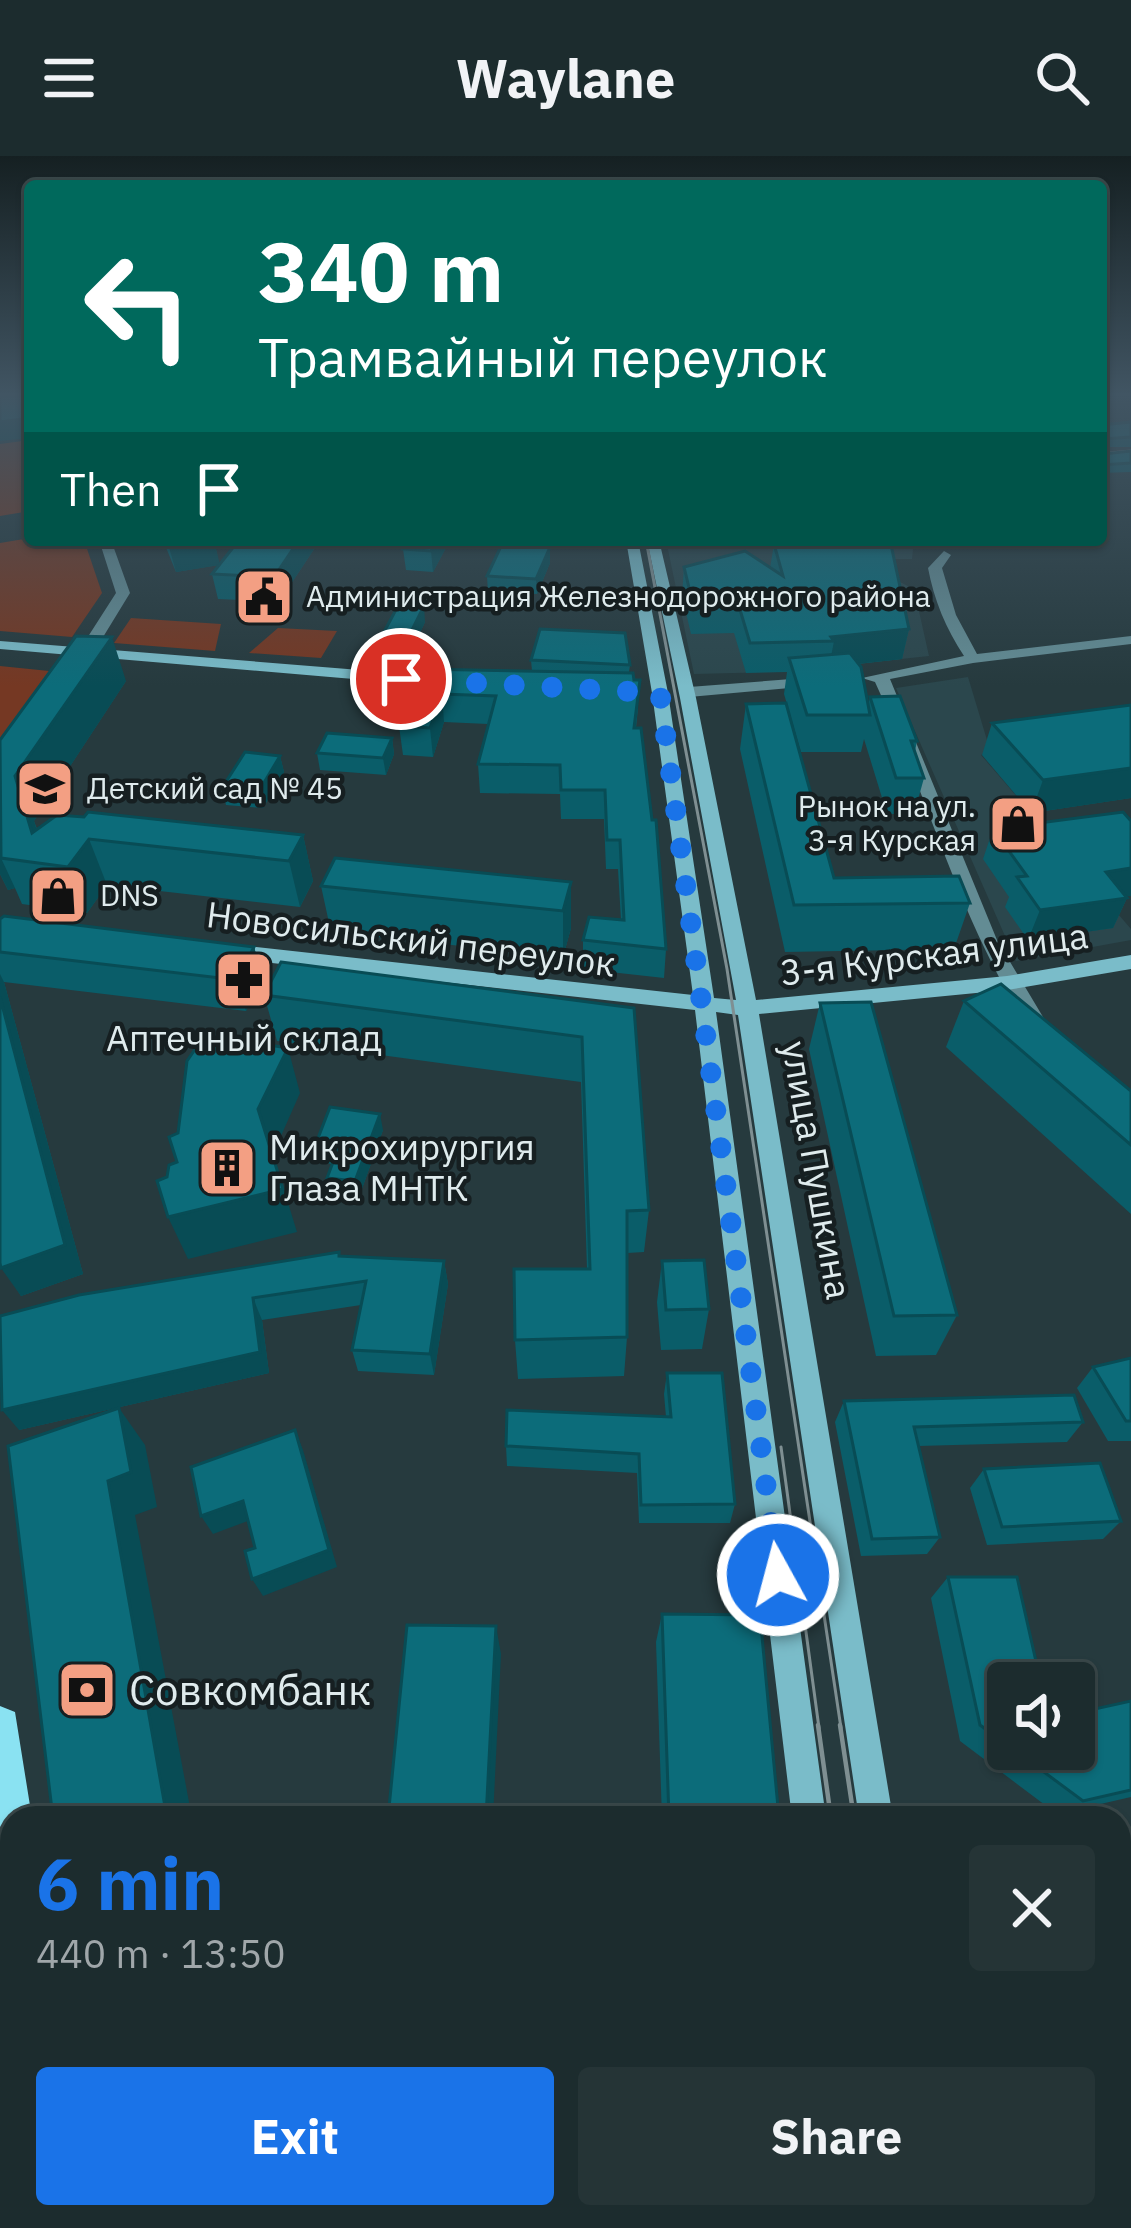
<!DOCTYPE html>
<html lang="en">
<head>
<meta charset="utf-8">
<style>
	:root { --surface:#1c2c2e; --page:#253436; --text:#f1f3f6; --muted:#a0a7aa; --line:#3a484a; --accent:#1a73e8 }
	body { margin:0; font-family:"IBM Plex Sans",sans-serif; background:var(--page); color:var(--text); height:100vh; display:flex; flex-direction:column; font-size:45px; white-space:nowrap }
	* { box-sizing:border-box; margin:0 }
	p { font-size:39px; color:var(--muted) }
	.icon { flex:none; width:66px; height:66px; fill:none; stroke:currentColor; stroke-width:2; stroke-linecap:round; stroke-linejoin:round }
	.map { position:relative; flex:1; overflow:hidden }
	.panel { position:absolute; left:0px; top:1650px; width:1131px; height:423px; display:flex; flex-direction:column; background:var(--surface); border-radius:36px 36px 0 0; box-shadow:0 3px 9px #0004,0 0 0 3px var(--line) }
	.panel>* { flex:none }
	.guide { position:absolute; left:24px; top:24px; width:1083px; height:366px; border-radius:12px; box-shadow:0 3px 9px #0004,0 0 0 3px var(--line); background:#00695c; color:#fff; overflow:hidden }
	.fabs { position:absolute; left:987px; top:1506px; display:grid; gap:24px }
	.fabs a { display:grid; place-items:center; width:108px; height:108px; border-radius:12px; background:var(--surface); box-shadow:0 3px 9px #0004,0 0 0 3px var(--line); font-size:60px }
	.pin { position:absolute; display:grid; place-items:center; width:102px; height:102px; color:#fff; margin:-51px; border:6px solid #fff; border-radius:50%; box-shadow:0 3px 12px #0007 }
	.me { position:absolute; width:132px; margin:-66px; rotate:353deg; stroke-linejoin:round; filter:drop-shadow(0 0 9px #0008) }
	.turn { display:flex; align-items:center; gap:42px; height:252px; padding:0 36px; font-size:54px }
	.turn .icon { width:156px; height:156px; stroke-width:2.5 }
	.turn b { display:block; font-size:84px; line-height:102px }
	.then { display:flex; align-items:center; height:114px; padding:0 36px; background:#0003; gap:24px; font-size:45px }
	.round { display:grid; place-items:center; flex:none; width:126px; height:126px; border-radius:12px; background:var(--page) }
	.headline { display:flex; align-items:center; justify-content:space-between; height:204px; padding:0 36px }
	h1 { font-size:72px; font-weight:700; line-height:90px; color:var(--accent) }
	.button { display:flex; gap:24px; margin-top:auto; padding:24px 36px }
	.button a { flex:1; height:138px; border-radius:12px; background:var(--accent); color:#fff; font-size:48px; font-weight:700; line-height:138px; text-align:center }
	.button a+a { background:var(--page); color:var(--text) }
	header { display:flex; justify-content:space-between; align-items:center; height:156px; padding:0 36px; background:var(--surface); font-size:54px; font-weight:700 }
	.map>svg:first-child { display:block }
	.built { fill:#2b474d }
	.green { fill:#753823 }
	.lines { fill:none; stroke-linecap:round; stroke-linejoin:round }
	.street { fill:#638c94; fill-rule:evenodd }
	.secondary { fill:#7abcc9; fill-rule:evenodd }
	.primary { fill:#8ae2f2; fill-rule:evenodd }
	.tram-far1 { stroke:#7f8f92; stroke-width:3 }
	.tram { stroke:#7f8f92; stroke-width:4.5 }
	.wall { fill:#0a5d69 }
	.shaded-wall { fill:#084c55 }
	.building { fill:#0c6c7a; stroke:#084c55; stroke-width:3 }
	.route { stroke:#1a73e8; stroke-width:21; stroke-dasharray:0 37.8 }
	.labels { text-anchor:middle; stroke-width:9; stroke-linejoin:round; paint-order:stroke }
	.far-poi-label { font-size:30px; fill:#dfebed; stroke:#161f21; text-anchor:start }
	.street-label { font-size:36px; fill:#dfebed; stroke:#161f21 }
	.poi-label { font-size:36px; fill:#dfebed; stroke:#161f21 }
	.near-poi-label { font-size:42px; fill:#dfebed; stroke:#161f21; text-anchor:start }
</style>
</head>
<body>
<header><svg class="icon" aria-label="menu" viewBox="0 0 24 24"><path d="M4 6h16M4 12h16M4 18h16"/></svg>Waylane<svg class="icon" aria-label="search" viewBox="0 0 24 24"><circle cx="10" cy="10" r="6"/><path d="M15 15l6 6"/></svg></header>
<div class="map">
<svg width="1131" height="2072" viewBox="0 0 1131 2072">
	<rect width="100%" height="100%" fill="#263a3e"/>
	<g class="built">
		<polygon points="666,384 914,384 912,403 892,403 892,408 900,426 914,433 929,500 780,516 694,518"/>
		<polygon points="968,521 990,594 981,599 1131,773 1131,784 1016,805 896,532"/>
	</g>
	<g class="green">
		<polygon points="30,284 30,355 0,360 0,288"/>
		<polygon points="30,382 84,384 102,437 72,481 0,475 0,387"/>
		<polygon points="131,462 221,468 215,495 114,487"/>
		<polygon points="278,472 337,475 321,502 249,497"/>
		<polygon points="0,510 59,516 0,601"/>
		<polygon points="119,2061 807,2061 808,2072 121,2072"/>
	</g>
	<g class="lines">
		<g class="street">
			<polygon points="99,384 111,384 130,437 89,504 81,509 73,504 116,437"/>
			<path d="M944,395L951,399L942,412L956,459L977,498L1131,480V488L973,507L890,523L997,784L1046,866L1035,873L1028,871C959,763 928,641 875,526L862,522L964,500C946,473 934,444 928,412Z"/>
			<polygon points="818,521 826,526 823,529 689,541 681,536 689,531"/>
			<polygon points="1131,1803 1131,1841 1119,1844 1119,1806"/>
		</g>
		<g class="secondary">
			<polygon points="626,384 638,384 668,537 714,842 736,844 680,542 647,384 659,384 696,542 756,844 1007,820 1131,799 1131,813 1007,834 759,858 893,1662 859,1662 738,859 716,856 826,1662 792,1662 695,854 228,802 218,795 228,788 693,839 652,537"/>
			<polygon points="0,485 447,521 455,526 447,531 0,493"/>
			<polygon points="12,1924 12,1964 0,1967 0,1927"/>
			<polygon points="838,2061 880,2061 881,2072 839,2072"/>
			<polygon points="919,2061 961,2061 963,2072 921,2072"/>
		</g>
		<g class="primary">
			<polygon points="0,1550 15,1556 32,1662 12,1662 12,1696 0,1691"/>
			<polygon points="34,2061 86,2061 87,2072 35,2072"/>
		</g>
		<g class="tram-far1">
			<polyline points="1101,298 1131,295"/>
			<polyline points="646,384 727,813 841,1572"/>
			<polyline points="781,1291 819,1572"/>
		</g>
		<g class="tram">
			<polyline points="818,1569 831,1662"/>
			<polyline points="840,1569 854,1662"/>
			<polyline points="887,2061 888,2072"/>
			<polyline points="914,2061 916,2072"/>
		</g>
	</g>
	<g class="wall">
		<polygon points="1131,266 1131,291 1101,291 1104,298 1131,295 1131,316 1101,317 1101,269"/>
		<polygon points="163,384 214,384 219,408 239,384 320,384 279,446 218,443 212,418 218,409 176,416"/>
		<polygon points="450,384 433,416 406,414 403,393"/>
		<polygon points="666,384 704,384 703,390 668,390"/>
		<polygon points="774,388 909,473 902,503 858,508 868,549 870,541 917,585 915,595 924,622 914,658 887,658 864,583 861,596 801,596 784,538 787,516 746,517 734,477 691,478 682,440 684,411 770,412"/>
		<polygon points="550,391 550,407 537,438 488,436 487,420"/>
		<polygon points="425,466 412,494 386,492 384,476"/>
		<polygon points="531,504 630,509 629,516 638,552 636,572 666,793 664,822 583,813 583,784 621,764 618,713 606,713 604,663 561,663 560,638 480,637 478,608 488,568 444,566 433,601 403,599 399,570 420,513 532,515"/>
		<polygon points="126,525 34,665 37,673 303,679 313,725 300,751 107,729 87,757 22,748 15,732 8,734 0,718 0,584"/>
		<polygon points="746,548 834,722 970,747 954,793 785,796 740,593"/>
		<polygon points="992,567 1131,642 1031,657 982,599"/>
		<polygon points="392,582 394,598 386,619 320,614 317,597"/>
		<polygon points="280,600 284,616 263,652 226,649 222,632"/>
		<polygon points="993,673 1127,742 1113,772 1028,784 1005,751 1009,741 983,703"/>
		<polygon points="571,726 571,772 563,801 331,776 321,730"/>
		<polygon points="0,763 254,791 263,822 246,855 4,826 83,1118 21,1140 0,1107"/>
		<polygon points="264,839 634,852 649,1054 644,1096 627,1097 627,1181 624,1220 518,1223 515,1184 587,1113 581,926 277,885"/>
		<polygon points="964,845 1131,935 1131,1058 946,891"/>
		<polygon points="820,847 957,1159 936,1199 876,1200 809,893"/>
		<polygon points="383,974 359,1041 331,1038 327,1022 332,1008 320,1006 315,990"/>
		<polygon points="340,1100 444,1105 448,1128 434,1219 358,1215 352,1194 361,1149 262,1164 269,1217 19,1274 79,1139"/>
		<polygon points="662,1105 709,1153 702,1193 661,1194 657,1146"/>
		<polygon points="1131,1202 1131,1285 1108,1285 1077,1232 1093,1211"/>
		<polygon points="667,1217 735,1348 730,1367 639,1367 637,1317 507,1310 506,1290 666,1261 664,1238"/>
		<polygon points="844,1245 1083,1266 1067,1286 918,1290 940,1381 927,1398 861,1400 835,1266"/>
		<polygon points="984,1313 1121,1365 1103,1383 987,1389 970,1332"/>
		<polygon points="948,1421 1008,1527 1008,1593 1074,1593 1086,1555 1131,1545 1131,1641 1057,1658 960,1585 931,1442"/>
		<polygon points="662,1458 779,1662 662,1662 656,1486"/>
		<polygon points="1131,1946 1131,2072 985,2072 983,2061 1119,2061 1119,1949"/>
	</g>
	<g class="shaded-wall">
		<polygon points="30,262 30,282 0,285 0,266"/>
		<polygon points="167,384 214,384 220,409 176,416"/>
		<polygon points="299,384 320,384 279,446 274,421"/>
		<polygon points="437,384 450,384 433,416 431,395"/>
		<polygon points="550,391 550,407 537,438 536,423"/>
		<polygon points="424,450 425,466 412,494 410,478"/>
		<polygon points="909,473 902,503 829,511 834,485 831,481"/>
		<polygon points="112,481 126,525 34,665 47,708 32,677 15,620"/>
		<polygon points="442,538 444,566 433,601 430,572"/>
		<polygon points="392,582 394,598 386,619 383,602"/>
		<polygon points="280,600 284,616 263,652 259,635"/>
		<polygon points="1131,612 1131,642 1031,657 1043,624"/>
		<polygon points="303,679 313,725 300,751 289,705"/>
		<polygon points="89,683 107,729 87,757 68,711"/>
		<polygon points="0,691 1,702 15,732 8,734 0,718"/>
		<polygon points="1131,712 1131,740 1092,745 1106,716"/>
		<polygon points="571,726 571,772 563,801 563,755"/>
		<polygon points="1127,742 1113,772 1028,784 1040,754"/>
		<polygon points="254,791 263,822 246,855 237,824"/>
		<polygon points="0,818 4,826 83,1118 21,1140 1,1112"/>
		<polygon points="288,892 300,937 273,998 297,1076 188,1103 168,1061 258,953"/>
		<polygon points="380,958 383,974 359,1041 355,1025"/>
		<polygon points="444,1105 448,1128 434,1219 430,1198"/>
		<polygon points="253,1142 262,1164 269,1217 19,1274 2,1254"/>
		<polygon points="119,1252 145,1289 157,1351 135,1359 192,1662 167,1662 108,1325"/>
		<polygon points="295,1274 303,1294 337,1411 263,1440 252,1423"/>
		<polygon points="243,1345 253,1363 213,1378 201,1360"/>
		<polygon points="496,1470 501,1498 493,1662 486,1662"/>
	</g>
	<g class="building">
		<polygon points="0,240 30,240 30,262 0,266"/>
		<polygon points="1131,266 1131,281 1103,283 1101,286 1101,269"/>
		<polygon points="1101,291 1104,298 1131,295 1131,307 1101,309"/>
		<polygon points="239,384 299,384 274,421 212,418"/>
		<polygon points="409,384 437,384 431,395 403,393"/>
		<polygon points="788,384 890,384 909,473 831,481 834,485 750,487 738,447 693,448 684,411 745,395 783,420 774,388"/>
		<polygon points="502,388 550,391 536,423 487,420"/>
		<polygon points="399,448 424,450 410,478 384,476"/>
		<polygon points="540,473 625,477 630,509 531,504"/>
		<polygon points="76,480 112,481 15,620 32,677 57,659 84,661 88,656 303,679 289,705 89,683 68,711 1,702 0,584"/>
		<polygon points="850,497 861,511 870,559 807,559 789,502"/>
		<polygon points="420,513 633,517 634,524 640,524 634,572 641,572 652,664 656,664 666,793 583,784 589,761 624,764 620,684 607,684 605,634 561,634 560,609 478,608 496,540 442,538 430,572 399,570"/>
		<polygon points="900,540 917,585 911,585 924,622 896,622 870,541"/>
		<polygon points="786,547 834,722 959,720 970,747 794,749 746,548"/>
		<polygon points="1131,549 1131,612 1043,624 992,567"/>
		<polygon points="327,577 392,582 383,602 317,597"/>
		<polygon points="245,596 280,600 259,635 222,632"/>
		<polygon points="1123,656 1131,665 1131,712 1106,716 1127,742 1040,754 1017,721 1027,720 993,673"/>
		<polygon points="335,702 571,726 563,755 321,730"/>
		<polygon points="4,760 254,791 237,824 0,796 0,763"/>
		<polygon points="281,806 634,852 649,1054 627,1055 627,1181 515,1184 514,1113 590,1113 582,881 264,839"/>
		<polygon points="1001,828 1131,935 1131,989 964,845"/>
		<polygon points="0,841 65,1089 1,1112 0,1107"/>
		<polygon points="871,846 957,1159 894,1160 820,847"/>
		<polygon points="205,879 288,892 258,953 283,1033 168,1061 157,1025 167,1021 169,1009 177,1006 169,981 178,977 187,905"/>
		<polygon points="330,951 380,958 355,1025 327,1022 338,993 315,990"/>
		<polygon points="339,1096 339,1100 444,1105 430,1198 352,1194 366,1125 253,1142 260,1196 2,1254 0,1160 79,1139"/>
		<polygon points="704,1104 709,1153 666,1154 662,1105"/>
		<polygon points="1131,1202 1131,1265 1126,1265 1093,1211"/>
		<polygon points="667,1217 722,1217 735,1348 641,1349 639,1298 506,1290 507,1254 671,1261"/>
		<polygon points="1074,1239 1083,1266 914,1271 940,1381 872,1383 844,1245"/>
		<polygon points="119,1252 131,1316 108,1325 167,1662 53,1662 8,1290"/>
		<polygon points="295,1274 329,1394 252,1423 245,1395 255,1392 243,1345 201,1360 191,1311"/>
		<polygon points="1100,1307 1121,1365 1002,1371 984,1313"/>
		<polygon points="948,1421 1017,1421 1040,1523 1046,1527 1008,1527 1008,1589 980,1569"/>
		<polygon points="662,1458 760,1459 779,1662 669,1662"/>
		<polygon points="407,1469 496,1470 486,1662 388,1662"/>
		<polygon points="1131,1545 1131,1634 1083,1645 1013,1593 1074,1593 1074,1547 1086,1555"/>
		<polygon points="1131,1959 1131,2072 1016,2072 1013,2061 1119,2061 1119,1962"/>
	</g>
	<linearGradient id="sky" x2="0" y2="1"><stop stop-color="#152022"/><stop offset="0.45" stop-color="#415563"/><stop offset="1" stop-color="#415563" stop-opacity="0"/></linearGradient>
	<rect width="1131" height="530" fill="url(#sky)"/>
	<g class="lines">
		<polyline class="route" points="401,523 660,537 778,1419"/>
	</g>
	<defs>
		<symbol id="civic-square" viewBox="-11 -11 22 22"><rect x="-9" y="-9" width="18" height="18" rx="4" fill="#f39f83" stroke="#161f21"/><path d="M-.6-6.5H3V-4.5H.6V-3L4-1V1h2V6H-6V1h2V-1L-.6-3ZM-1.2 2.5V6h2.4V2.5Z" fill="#111"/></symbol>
		<symbol id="school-square" viewBox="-11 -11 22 22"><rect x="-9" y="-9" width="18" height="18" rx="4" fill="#f39f83" stroke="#161f21"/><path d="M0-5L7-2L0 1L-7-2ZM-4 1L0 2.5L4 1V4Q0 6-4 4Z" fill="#111"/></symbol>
		<symbol id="shop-square" viewBox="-11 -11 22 22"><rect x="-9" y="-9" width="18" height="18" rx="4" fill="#f39f83" stroke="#161f21"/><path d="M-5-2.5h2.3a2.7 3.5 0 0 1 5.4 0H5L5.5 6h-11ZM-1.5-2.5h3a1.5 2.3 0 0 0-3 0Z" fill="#111"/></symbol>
		<symbol id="pharmacy-square" viewBox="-11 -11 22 22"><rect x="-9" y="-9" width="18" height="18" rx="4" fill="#f39f83" stroke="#161f21"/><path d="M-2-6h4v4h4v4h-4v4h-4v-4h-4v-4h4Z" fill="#111"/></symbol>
		<symbol id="building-square" viewBox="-11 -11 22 22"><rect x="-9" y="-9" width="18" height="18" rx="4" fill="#f39f83" stroke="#161f21"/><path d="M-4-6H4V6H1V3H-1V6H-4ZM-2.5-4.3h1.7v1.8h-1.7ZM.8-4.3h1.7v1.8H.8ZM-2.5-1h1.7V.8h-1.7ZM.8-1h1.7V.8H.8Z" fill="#111"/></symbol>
		<symbol id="bank-square" viewBox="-11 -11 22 22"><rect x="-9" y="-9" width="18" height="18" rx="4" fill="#f39f83" stroke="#161f21"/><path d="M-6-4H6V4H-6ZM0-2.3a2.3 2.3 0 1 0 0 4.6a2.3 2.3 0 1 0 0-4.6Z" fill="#111"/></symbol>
	</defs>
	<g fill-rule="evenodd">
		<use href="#civic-square" x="231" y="408" width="66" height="66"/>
		<use href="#school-square" x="12" y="600" width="66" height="66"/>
		<use href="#shop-square" x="985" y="635" width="66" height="66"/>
		<use href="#shop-square" x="25" y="707" width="66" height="66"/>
		<use href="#pharmacy-square" x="211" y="791" width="66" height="66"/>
		<use href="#building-square" x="194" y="979" width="66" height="66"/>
		<use href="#bank-square" x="54" y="1501" width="66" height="66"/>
	</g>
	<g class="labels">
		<g class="far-poi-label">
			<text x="306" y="451">Администрация Железнодорожного района</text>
			<text x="87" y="643">Детский сад № 45</text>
			<text x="976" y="661" text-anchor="end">Рынок на ул.<tspan x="976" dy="34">3-я Курская</tspan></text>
			<text x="100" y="750">DNS</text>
		</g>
		<g class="street-label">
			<text transform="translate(411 783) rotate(7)" y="13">Новосильский переулок</text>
			<text transform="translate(934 798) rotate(-7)" y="13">3-я Курская улица</text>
			<text transform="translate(817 1014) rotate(80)" y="13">улица Пушкина</text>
		</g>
		<g class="poi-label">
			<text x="244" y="895">Аптечный склад</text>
			<text x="269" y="1004" text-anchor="start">Микрохирургия<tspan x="269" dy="41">Глаза МНТК</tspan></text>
		</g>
		<g class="near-poi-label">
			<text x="129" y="1549">Совкомбанк</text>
		</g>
	</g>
</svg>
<div class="fabs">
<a><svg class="icon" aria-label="sound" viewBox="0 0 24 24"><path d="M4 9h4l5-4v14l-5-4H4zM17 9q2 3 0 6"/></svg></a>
</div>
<div class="pin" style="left:401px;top:523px;background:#d93025"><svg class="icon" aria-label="arrive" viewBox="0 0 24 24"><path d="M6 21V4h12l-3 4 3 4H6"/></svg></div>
<svg class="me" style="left:778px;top:1419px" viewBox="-20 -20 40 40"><circle r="17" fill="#1a73e8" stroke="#fff" stroke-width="3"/><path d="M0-11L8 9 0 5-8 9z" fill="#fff"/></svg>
<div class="guide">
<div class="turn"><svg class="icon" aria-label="left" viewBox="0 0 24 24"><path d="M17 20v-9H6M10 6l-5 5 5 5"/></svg><div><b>340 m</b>Трамвайный переулок</div></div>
<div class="then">Then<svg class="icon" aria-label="arrive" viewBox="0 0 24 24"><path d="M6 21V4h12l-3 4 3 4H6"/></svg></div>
</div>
<section class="panel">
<div class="headline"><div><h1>6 min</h1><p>440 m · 13:50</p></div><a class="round"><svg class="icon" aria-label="close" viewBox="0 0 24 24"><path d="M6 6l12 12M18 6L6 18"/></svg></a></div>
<div class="button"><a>Exit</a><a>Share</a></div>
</section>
</div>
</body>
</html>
